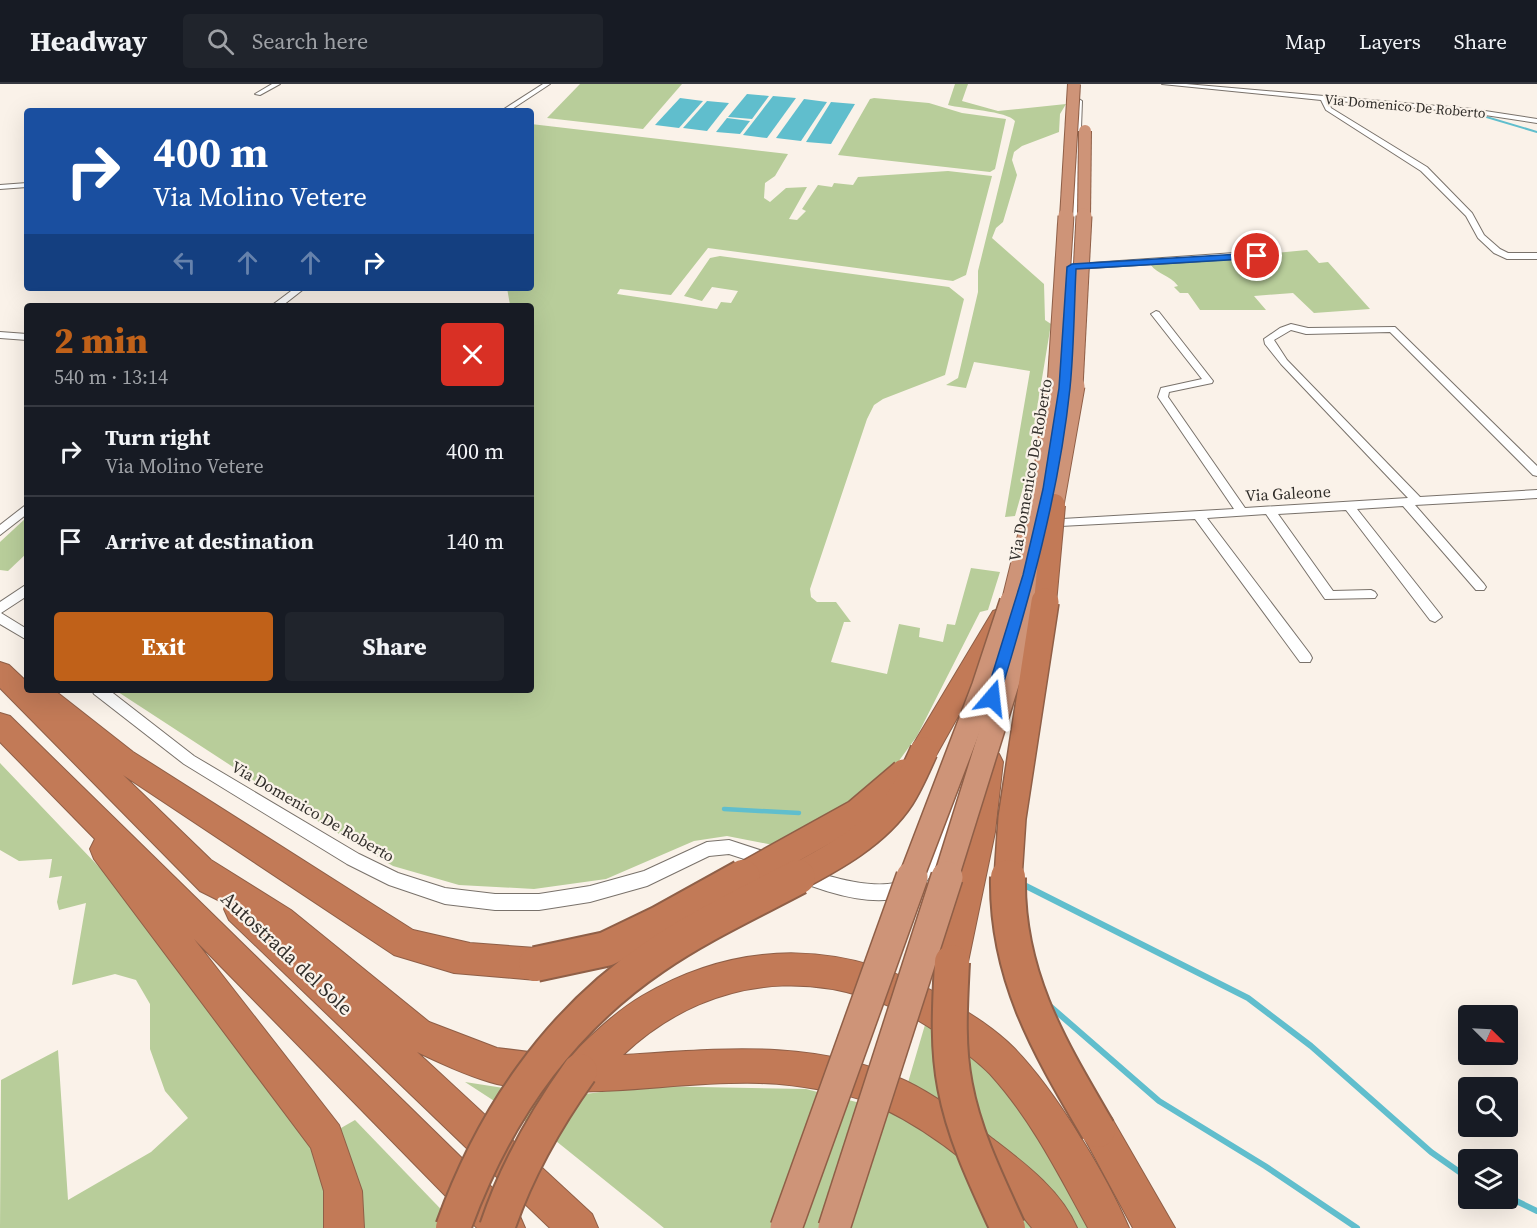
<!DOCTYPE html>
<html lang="en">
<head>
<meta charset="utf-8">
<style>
	:root { --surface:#171b24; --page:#20242c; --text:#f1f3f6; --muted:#9ea1a6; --line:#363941; --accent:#c06119 }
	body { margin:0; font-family:"Source Serif 4",serif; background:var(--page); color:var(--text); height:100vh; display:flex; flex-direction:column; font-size:22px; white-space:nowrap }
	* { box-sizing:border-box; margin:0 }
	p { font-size:20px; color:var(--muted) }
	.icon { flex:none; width:33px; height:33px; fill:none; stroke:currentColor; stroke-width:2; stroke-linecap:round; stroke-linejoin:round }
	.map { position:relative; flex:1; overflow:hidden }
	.sheet { position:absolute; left:24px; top:219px; width:510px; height:390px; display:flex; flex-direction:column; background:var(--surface); border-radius:6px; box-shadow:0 6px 24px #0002 }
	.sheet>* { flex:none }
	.hud { position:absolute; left:24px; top:24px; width:510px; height:183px; border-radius:6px; box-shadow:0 6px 24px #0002; background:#1a4fa0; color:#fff; overflow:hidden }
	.needle { width:39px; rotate:114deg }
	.fabs { position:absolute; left:1458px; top:921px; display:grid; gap:12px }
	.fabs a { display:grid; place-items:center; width:60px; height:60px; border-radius:6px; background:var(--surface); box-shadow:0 6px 24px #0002; font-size:30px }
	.pin { position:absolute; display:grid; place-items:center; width:51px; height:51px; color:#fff; margin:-26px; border:3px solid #fff; border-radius:50%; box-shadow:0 2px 6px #0007 }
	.me { position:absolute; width:66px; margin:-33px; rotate:17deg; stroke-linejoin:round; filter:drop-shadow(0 0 4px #0008) }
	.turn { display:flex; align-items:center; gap:21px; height:126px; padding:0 30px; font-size:27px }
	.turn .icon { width:78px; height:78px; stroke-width:2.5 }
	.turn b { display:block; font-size:42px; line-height:51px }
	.lanes { display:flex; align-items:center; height:57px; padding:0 30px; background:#0003; justify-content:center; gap:30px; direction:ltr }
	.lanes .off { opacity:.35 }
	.round { display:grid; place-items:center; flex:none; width:63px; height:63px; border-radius:6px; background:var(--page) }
	.overview { display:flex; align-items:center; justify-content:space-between; height:102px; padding:0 30px }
	h1 { font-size:36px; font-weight:800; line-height:45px; color:var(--accent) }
	.action { display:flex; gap:12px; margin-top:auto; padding:12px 30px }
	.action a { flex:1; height:69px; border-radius:6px; background:var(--accent); color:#fff; font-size:24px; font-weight:800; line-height:69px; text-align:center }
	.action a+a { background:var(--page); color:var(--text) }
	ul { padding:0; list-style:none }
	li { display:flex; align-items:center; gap:18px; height:90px; padding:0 30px; border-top:2px solid var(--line) }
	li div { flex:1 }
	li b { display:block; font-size:22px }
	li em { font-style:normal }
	header { display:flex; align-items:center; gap:36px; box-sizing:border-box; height:84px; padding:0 30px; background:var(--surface); border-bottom:2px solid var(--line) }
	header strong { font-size:28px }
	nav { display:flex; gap:33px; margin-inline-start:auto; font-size:21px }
	.search { width:420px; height:54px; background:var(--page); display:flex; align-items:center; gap:15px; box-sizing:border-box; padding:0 21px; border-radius:6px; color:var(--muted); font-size:22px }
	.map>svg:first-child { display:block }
	.green { fill:#b8cd9a }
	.water { fill:#60becd }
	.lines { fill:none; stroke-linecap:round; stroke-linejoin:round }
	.stream-far2 { stroke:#60becd; stroke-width:2 }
	.stream-far1 { stroke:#60becd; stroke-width:4.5 }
	.stream { stroke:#60becd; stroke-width:6 }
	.minor-casing { stroke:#79726b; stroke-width:2 }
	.motorway-casing { stroke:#8f5f47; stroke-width:2 }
	.minor { fill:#fff; fill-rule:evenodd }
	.motorway { fill:#c27a57; fill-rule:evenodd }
	.trunk-bridge-far4-casing { stroke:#8f5f47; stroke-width:14; stroke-linecap:butt }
	.trunk-bridge-far3-casing { stroke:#8f5f47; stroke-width:17; stroke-linecap:butt }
	.trunk-bridge-far2-casing { stroke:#8f5f47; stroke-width:21; stroke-linecap:butt }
	.trunk-bridge-far1-casing { stroke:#8f5f47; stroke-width:27; stroke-linecap:butt }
	.trunk-bridge-casing { stroke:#8f5f47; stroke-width:34; stroke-linecap:butt }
	.motorway-bridge-far2-casing { stroke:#8f5f47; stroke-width:24; stroke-linecap:butt }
	.motorway-bridge-far1-casing { stroke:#8f5f47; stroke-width:30; stroke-linecap:butt }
	.motorway-bridge-casing { stroke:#8f5f47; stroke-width:38; stroke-linecap:butt }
	.trunk-bridge-far4 { stroke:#ce9478; stroke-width:12 }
	.trunk-bridge-far3 { stroke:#ce9478; stroke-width:15 }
	.trunk-bridge-far2 { stroke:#ce9478; stroke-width:19 }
	.trunk-bridge-far1 { stroke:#ce9478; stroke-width:24 }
	.trunk-bridge { stroke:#ce9478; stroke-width:31 }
	.motorway-bridge-far2 { stroke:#c27a57; stroke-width:22 }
	.motorway-bridge-far1 { stroke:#c27a57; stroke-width:27 }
	.motorway-bridge { stroke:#c27a57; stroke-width:34 }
	.route { fill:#1a73e8; stroke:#114b97; stroke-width:1.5 }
	.labels { text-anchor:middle; stroke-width:4.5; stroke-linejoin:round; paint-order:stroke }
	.far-street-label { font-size:14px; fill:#312e2a; stroke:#faf2e9 }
	.street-label { font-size:16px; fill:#312e2a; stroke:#faf2e9 }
	.near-street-label { font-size:20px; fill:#312e2a; stroke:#faf2e9 }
</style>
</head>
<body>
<header>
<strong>Headway</strong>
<div class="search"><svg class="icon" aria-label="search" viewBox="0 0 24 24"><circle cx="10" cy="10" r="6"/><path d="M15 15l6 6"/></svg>Search here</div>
<nav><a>Map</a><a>Layers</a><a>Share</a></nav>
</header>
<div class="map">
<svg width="1537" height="1144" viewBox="0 0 1537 1144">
	<rect width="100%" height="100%" fill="#faf2e9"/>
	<g class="green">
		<polygon points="580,0 682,0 643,45 547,34"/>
		<path d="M955,0H968L962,17L998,27L1066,20L1060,30L1059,48L1022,62L1014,68L1012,76L1017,91L1003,138L996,144L992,154L1044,200L1045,236L1051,240L1025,397L1015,432L1005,433L1030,287L974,278L966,304L946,301L958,294L978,208V187L1015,37C1007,27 963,25 948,21Z"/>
		<polygon points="874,14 929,19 962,29 1006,35 995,85 990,88 838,71 870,15"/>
		<polygon points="531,40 788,70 775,92 765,99 764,114 770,118 786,104 807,103 789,135 797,136 806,127 802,125 818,101 832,103 834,99 853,101 858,93 948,87 992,92 966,191 953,197 708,164 671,211 620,205 617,210 717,225 721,218 731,219 738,207 712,203 702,217 684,212 710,174 720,172 949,203 964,215 945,291 883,315 874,321 867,335 810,505 811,513 817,518 836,518 851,538 844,538 831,578 887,590 899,540 920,544 919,553 943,558 947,540 955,541 971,484 1000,488 988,526 980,528 917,652 893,685 851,721 773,761 727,752 694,757 606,795 534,805 459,801 393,782 299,726 115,606 531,606 531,222 500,222 510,221 507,204 531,204"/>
		<path d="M1307,166L1319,179L1328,178L1370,225L1314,229L1293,209L1254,212L1266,226H1200L1188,209H1180L1174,203L1178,202C1169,190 1159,192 1150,180L1253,173L1272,178L1266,170Z"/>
		<polygon points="27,433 27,469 8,487 0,486 0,458"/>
		<polygon points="0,679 160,847 305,1046 322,1088 329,1144 0,1144 1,996 58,966 68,1116 151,1068 188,1034 165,1007 150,965 150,920 136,896 115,890 72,901 86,819 59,826 57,818 62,792 49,794 52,775 19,777 0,766"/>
		<polygon points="927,934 1009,1004 1099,1144 664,1144 556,1057 465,998 537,1009 585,1010 649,1002 806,1005 899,1029"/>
		<polygon points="355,1036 459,1144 357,1144 334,1048"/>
	</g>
	<g class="water">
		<polygon points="747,10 769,12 752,35 728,33"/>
		<polygon points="773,12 796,14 767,54 743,51"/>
		<polygon points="680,14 703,17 679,44 655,41"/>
		<polygon points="804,15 827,18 801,57 776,54"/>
		<polygon points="707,17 729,19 707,47 683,44"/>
		<polygon points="831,18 855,20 831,60 806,58"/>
		<polygon points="727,34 750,37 740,50 716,48"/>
	</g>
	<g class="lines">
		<polyline class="stream-far2" points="1473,29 1537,48"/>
		<polyline class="stream-far1" points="724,725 799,729"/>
		<g class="stream">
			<polyline points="1024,801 1248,914 1311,962 1431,1068 1468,1094"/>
			<polyline points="1051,923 1159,1017 1265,1082 1357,1144"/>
			<polyline points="1508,1113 1537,1127"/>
		</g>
		<defs>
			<g id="minor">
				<polygon points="272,0 280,0 260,11 255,10"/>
				<polygon points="543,0 550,0 509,27 501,27"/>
				<polygon points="1162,0 1186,0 1472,25 1537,35 1537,39 1472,29 1328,16 1331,24 1427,83 1472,129 1484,151 1500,165 1508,169 1537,169 1537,175 1507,175 1494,169 1478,154 1466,132 1421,87 1326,26 1321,16"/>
				<polygon points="1079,15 1082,17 1076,180 1249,168 1272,176 1268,179 1249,174 1076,185 1073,265 1064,342 1059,345 1054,342 1063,265 1076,17"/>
				<polygon points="27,99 27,103 0,105 0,101"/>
				<polygon points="295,204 305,204 282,222 271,222"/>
				<polygon points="1156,227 1159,228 1213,297 1212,299 1169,308 1168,313 1245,424 1408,414 1281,280 1265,260 1264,255 1280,244 1291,240 1308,244 1395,243 1537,382 1537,392 1533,391 1390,248 1306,250 1291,246 1274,256 1287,276 1420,413 1537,406 1537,414 1415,421 1484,500 1486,503 1484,506 1476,506 1403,422 1357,425 1440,530 1442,533 1435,538 1430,536 1346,426 1278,430 1333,507 1371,506 1375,508 1377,511 1375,514 1325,515 1266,430 1207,434 1310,570 1312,574 1310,578 1300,578 1195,435 1041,443 1039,440 1041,437 1045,436 1234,425 1158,313 1161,304 1202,295 1151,230"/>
				<polygon points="0,248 27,250 27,256 0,254"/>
				<polygon points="27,420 27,430 0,451 0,441"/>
				<polygon points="27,500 27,512 1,529 27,545 27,556 0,540 0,518"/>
				<polygon points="92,606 109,606 194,672 359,770 398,789 445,804 495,810 539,810 590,802 644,787 707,758 729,756 775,771 777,776 775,781 769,783 729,770 709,772 647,802 590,818 539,826 495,826 445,820 389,801 347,780 184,680 94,610"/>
				<path d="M981,639L986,641L988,645C976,680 945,785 919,805C886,829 827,809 794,795L792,790L794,785L800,782C824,792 883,810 907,794C934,775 961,679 974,645L976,641Z"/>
			</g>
			<g id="motorway">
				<polygon points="1002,524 1011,527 1014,533 934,675 924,679 914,675 910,667 914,659 993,527"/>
				<path d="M0,578L9,581L27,598V606H54L133,668L413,846L470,859L536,864L548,868L552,880L548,892L536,896L454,889L394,871L123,691L211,776L291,826L429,938L497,964L569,973C592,951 615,928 642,912C742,853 850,856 948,916C971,930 995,945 1014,964C1055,1006 1106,1090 1129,1144H1088C1059,1091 1031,1035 990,990C977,977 962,966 948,956C845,880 717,882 623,971C719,965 815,954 906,997C939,1013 968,1036 997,1058C1027,1081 1062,1108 1077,1144H1032C997,1099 936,1050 884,1025C854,1009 795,1000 760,999C673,996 584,1019 497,1000C470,993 442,980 417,968L592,1130L598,1144H550L229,836L224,825L226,820L200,807L0,604Z"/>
				<polygon points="0,629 10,632 519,1130 525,1144 477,1144 194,855 339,1041 362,1107 364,1144 324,1144 324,1107 311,1064 94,775 90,765 95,755 0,658"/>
				<polygon points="989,666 999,670 1003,678 995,748 968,878 964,890 952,894 940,890 936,878 965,748 975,678 979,670"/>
				<polygon points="1098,1028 1111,1033 1175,1144 1133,1144 1080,1046 1085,1033"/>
			</g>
		</defs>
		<use href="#minor" class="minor-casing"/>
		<use href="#motorway" class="motorway-casing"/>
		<use href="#minor" class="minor"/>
		<use href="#motorway" class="motorway"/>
		<defs>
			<g id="trunk-bridge-far4">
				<polyline points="1066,134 1074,0"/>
				<polyline points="1084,134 1085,47"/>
			</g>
			<g id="trunk-bridge-far3">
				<polyline points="1055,303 1066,132"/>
				<polyline points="1075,303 1084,132"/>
			</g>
			<g id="trunk-bridge-far2">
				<polyline points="1011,519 1044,385 1055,302"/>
				<polyline points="1031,519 1054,421 1075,302"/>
			</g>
			<g id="trunk-bridge-far1">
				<polyline points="911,794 984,603 1012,518"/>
				<polyline points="946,794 1032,518"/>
			</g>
			<g id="trunk-bridge">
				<polyline points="786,1144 912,793"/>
				<polyline points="834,1144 947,793"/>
			</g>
			<polyline id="motorway-bridge-far2" points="1045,519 1054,421"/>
			<g id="motorway-bridge-far1">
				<polyline points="740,794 857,729 904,689"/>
				<path d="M795,794C833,774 877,750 901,713C910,699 917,682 924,667"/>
				<polyline points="1008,794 1012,734 1045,518"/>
			</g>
			<g id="motorway-bridge">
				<path d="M1008,793C1006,892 1050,964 1098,1046"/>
				<path d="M952,878C950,919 947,961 955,1002C964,1051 987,1098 1008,1144"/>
				<polyline points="536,880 606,865 660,839 743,793"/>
				<path d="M453,1144C492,1035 557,939 654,873C699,842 749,819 798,793"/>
				<path d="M497,1144C516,1087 545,1036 580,987"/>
			</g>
		</defs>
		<use href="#trunk-bridge-far4" class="trunk-bridge-far4-casing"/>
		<use href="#trunk-bridge-far3" class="trunk-bridge-far3-casing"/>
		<use href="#trunk-bridge-far2" class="trunk-bridge-far2-casing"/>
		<use href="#trunk-bridge-far1" class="trunk-bridge-far1-casing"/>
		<use href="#trunk-bridge" class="trunk-bridge-casing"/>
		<use href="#motorway-bridge-far2" class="motorway-bridge-far2-casing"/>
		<use href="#motorway-bridge-far1" class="motorway-bridge-far1-casing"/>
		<use href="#motorway-bridge" class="motorway-bridge-casing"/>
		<use href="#trunk-bridge-far4" class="trunk-bridge-far4"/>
		<use href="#trunk-bridge-far3" class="trunk-bridge-far3"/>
		<use href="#trunk-bridge-far2" class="trunk-bridge-far2"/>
		<use href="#trunk-bridge-far1" class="trunk-bridge-far1"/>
		<use href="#trunk-bridge" class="trunk-bridge"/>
		<use href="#motorway-bridge-far2" class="motorway-bridge-far2"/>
		<use href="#motorway-bridge-far1" class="motorway-bridge-far1"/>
		<use href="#motorway-bridge" class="motorway-bridge"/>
	</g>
	<path class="route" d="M1257,169L1260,174L1076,185C1074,225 1074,264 1070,304C1059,410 1030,512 999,614L992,620L987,618L985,614L1023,491L1043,405L1059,304L1067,183L1072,180Z"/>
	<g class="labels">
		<g class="far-street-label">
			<text transform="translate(1405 22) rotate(5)" y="5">Via Domenico De Roberto</text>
		</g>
		<g class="street-label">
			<text transform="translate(1030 386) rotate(-80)" y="6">Via Domenico De Roberto</text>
			<text transform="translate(1288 409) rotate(-3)" y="6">Via Galeone</text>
			<text transform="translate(313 727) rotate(30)" y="6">Via Domenico De Roberto</text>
		</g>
		<g class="near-street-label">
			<text transform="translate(287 869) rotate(43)" y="7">Autostrada del Sole</text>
		</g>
	</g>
</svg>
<div class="fabs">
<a><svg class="needle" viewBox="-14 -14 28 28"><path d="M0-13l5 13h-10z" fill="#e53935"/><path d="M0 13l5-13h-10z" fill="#9ea1a6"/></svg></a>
<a><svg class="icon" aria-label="search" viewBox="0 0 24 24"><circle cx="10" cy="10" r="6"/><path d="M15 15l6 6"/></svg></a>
<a><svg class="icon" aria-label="layers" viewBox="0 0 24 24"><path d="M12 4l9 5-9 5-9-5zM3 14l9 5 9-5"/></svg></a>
</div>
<div class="pin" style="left:1257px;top:172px;background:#d93025"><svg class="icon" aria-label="arrive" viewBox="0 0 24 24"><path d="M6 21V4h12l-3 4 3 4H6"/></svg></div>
<svg class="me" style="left:992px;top:614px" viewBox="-20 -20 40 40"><path d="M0-17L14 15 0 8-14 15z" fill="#1a73e8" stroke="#fff" stroke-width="4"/></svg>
<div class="hud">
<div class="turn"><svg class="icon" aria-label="right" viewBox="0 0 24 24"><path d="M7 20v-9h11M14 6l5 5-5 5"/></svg><div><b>400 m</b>Via Molino Vetere</div></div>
<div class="lanes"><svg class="icon off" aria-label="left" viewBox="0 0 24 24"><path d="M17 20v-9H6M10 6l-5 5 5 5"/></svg><svg class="icon off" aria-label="ahead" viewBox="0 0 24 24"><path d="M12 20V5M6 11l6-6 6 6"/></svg><svg class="icon off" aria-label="ahead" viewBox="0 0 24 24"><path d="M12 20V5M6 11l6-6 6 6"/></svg><svg class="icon" aria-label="right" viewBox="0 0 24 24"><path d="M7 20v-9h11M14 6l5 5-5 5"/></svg></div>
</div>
<section class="sheet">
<div class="overview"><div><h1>2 min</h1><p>540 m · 13:14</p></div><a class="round" style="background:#d93025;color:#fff"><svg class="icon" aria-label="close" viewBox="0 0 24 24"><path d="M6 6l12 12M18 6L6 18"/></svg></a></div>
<ul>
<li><svg class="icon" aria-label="right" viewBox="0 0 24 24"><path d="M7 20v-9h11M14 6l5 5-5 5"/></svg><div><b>Turn right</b><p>Via Molino Vetere</p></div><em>400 m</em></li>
<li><svg class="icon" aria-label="arrive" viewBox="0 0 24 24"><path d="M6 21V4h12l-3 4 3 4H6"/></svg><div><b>Arrive at destination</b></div><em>140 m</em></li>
</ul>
<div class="action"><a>Exit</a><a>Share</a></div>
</section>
</div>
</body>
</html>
